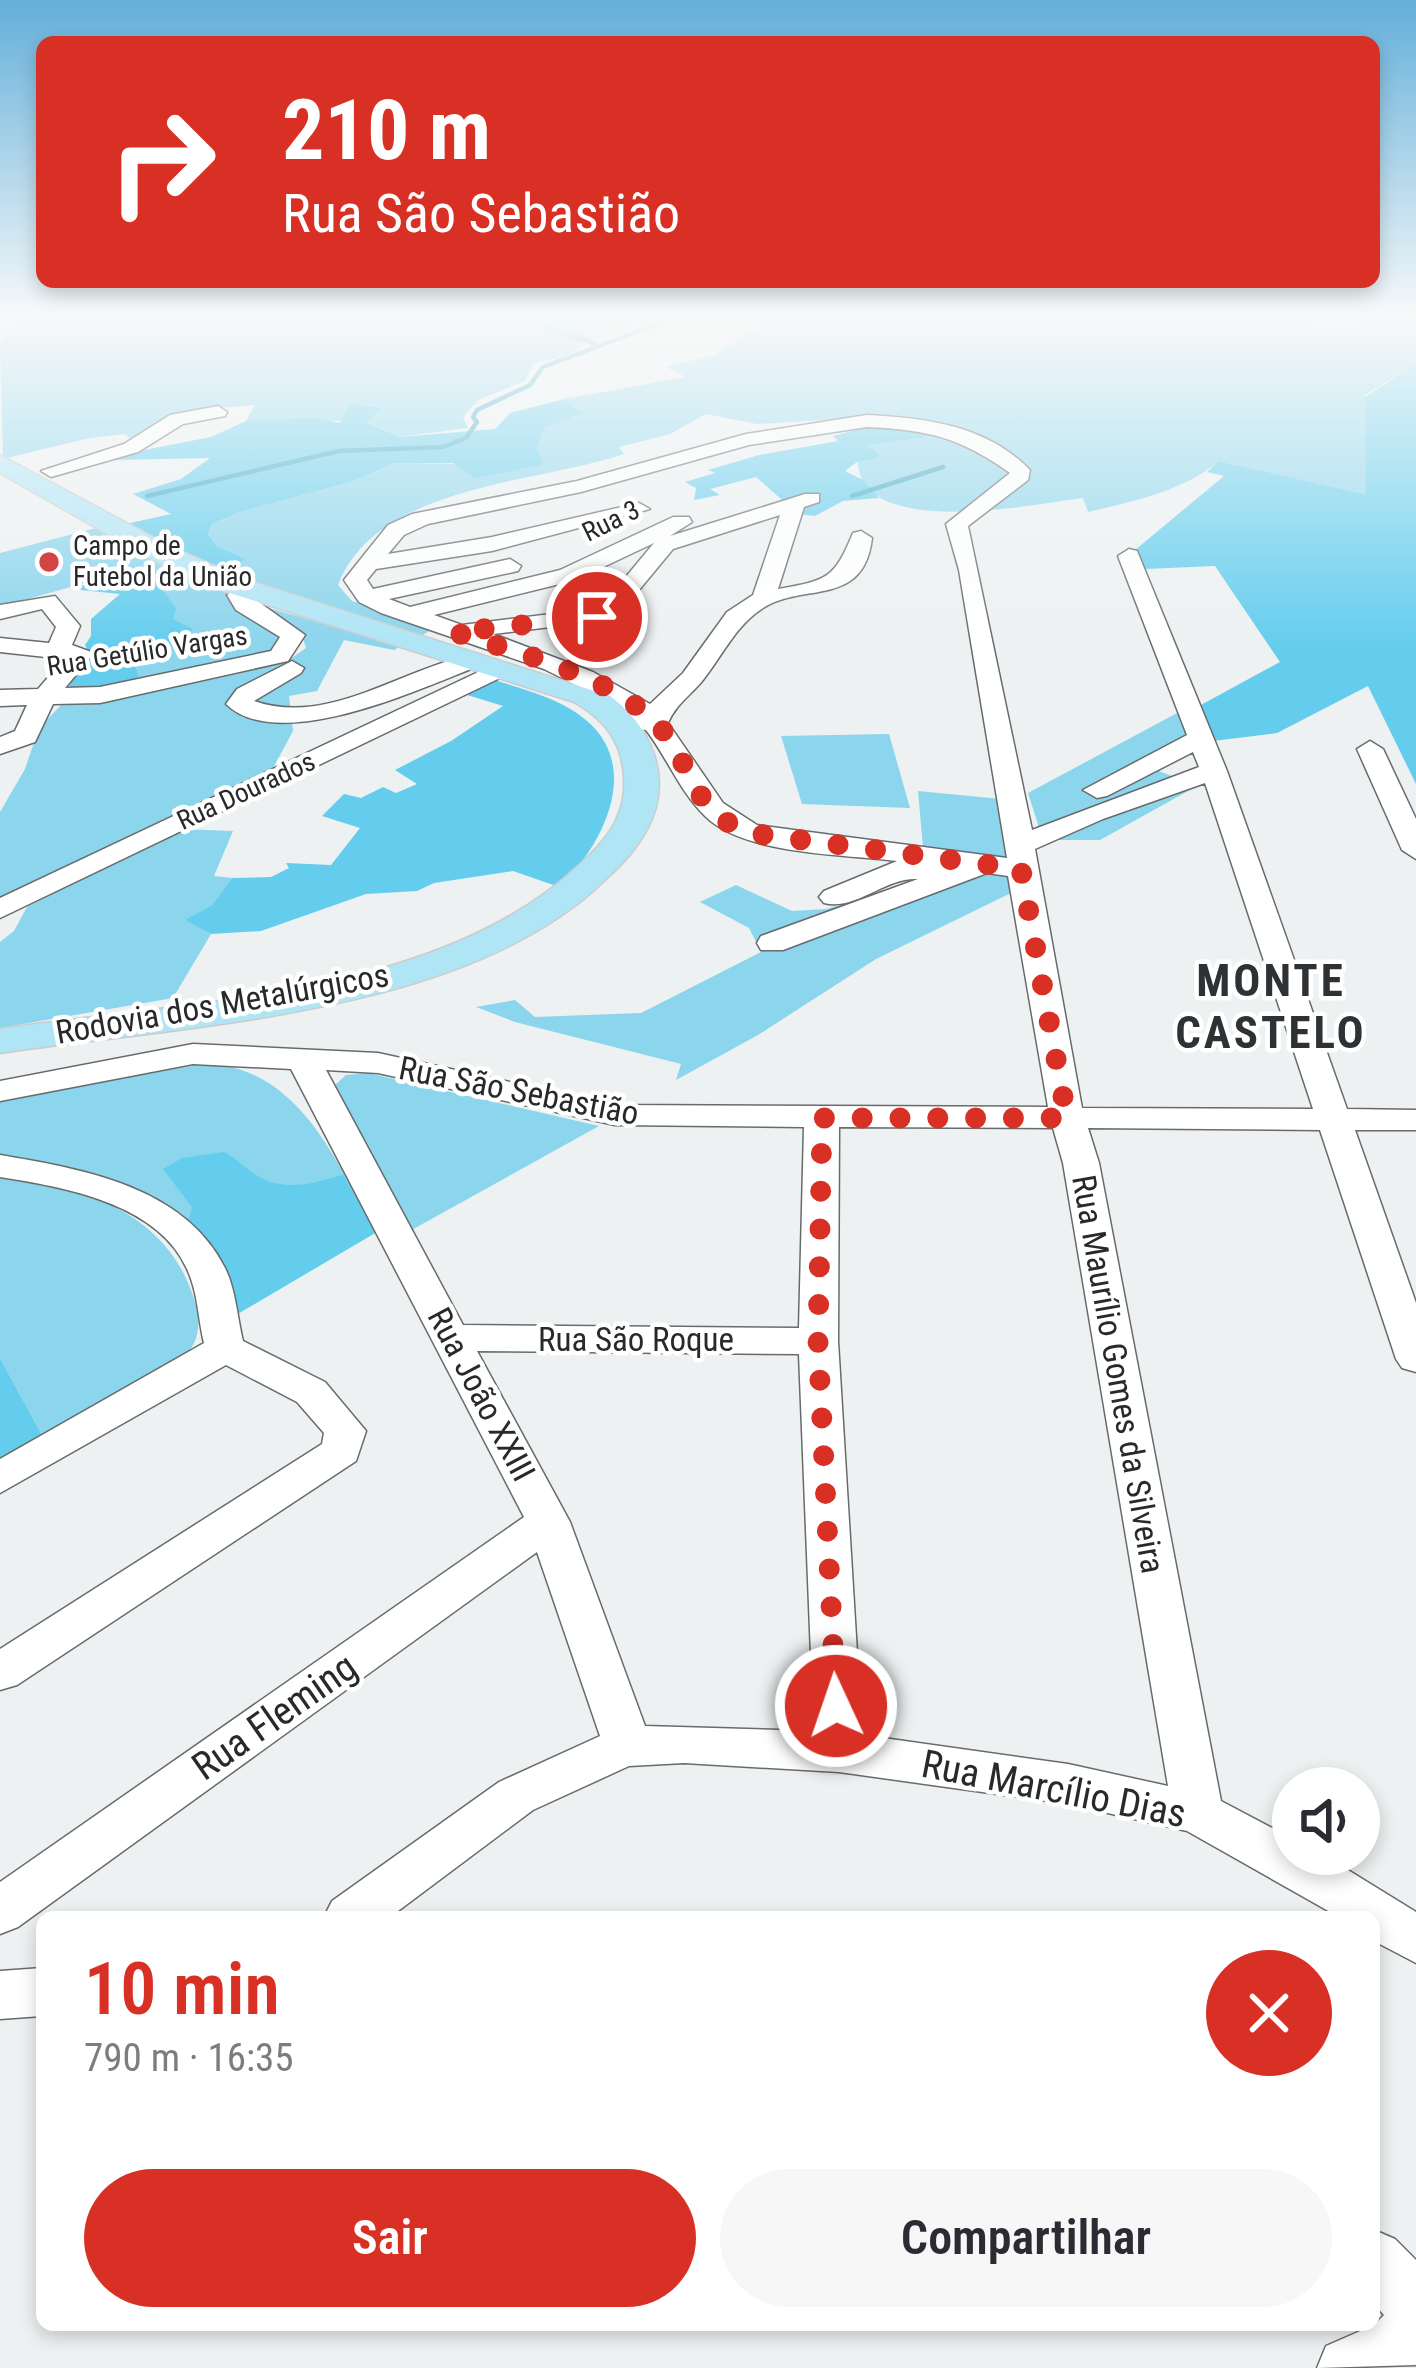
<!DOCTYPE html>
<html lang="pt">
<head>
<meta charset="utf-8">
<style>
	:root { --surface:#fff; --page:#f7f7f7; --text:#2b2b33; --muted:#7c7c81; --accent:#d93025 }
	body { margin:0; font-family:"Roboto Condensed",sans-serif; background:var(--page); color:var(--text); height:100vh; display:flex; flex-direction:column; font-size:45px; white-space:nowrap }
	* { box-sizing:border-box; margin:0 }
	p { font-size:39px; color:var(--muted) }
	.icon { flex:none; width:66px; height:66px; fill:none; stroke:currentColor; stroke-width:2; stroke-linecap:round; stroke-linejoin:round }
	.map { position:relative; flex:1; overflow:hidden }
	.details { position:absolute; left:36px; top:1911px; width:1344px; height:420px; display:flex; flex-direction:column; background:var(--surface); border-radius:18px; box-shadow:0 6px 18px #0003 }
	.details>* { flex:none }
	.hud { position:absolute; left:36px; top:36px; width:1344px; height:252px; border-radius:18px; box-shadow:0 6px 18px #0003; background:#d93025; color:#fff; overflow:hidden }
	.tools { position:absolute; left:1272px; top:1767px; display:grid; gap:24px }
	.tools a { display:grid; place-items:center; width:108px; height:108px; border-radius:50%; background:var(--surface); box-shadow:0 6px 18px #0003; font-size:60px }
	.pin { position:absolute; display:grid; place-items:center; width:102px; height:102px; color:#fff; margin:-51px; border:6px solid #fff; border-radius:50%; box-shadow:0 3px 12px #0007 }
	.me { position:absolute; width:132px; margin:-66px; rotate:357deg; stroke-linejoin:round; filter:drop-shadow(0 0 9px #0008) }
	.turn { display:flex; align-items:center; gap:42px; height:252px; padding:0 48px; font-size:54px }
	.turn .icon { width:156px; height:156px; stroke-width:2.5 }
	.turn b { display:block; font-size:84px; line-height:102px }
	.round { display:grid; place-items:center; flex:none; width:126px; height:126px; border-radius:63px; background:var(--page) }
	.overview { display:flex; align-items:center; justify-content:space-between; height:204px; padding:0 48px }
	h1 { font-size:72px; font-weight:600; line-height:90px; color:var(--accent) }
	.action { display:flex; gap:24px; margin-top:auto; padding:24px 48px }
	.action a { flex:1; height:138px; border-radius:72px; background:var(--accent); color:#fff; font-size:48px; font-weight:600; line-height:138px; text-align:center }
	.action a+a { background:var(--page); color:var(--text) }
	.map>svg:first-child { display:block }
	.green { fill:#8bd5ed }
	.forest { fill:#64cded }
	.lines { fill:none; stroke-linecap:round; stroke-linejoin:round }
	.stream { stroke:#3ca8c8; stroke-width:4.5 }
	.minor-casing { stroke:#676b6c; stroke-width:3 }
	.major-casing { stroke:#cbcccc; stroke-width:3 }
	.minor { fill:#fff; fill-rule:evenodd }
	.major { fill:#b0e5f6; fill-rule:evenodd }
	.route { stroke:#d93025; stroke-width:21; stroke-dasharray:0 37.8 }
	.poi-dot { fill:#d34445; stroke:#fff; stroke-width:4.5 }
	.labels { text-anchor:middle; stroke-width:9; stroke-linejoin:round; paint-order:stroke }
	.far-street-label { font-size:27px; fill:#28292a; stroke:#fff }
	.far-poi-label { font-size:27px; fill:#28292a; stroke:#fff; text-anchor:start }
	.street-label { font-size:33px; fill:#28292a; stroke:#fff }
	.near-street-label { font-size:39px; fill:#28292a; stroke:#fff }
	.district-label { font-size:45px; font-weight:bold; letter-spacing:3px; fill:#2f3234; stroke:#fff }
</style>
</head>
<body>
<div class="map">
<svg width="1416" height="2368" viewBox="0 0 1416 2368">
	<rect width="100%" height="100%" fill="#edf1f2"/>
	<g class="green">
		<polygon points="18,315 672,315 591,339 567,356 534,363 525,381 478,400 463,417 468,428 400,437 365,421 246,421 255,405 221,408 133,441 125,434 89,438 3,459 0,345"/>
		<path d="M776,315H1272L1278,320L1340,326L1416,316V364L1365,395L1367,496L1219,461C1184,491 1131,502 1088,512L1083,498C1034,504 868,539 858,466C856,454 863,440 866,429L843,419L757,424L706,414L670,434L619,447L624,454C536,484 377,484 338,585L352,601L434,628L421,636L212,569L244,560L217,546L208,534L212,524L240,512L351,482L395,463L542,465L537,447L545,428L582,412L564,399L686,377L666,367L715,355Z"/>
		<polygon points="96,528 162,566 231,595 284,638 278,651 141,685 131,655 174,647 172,619 123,572 0,607 0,553"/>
		<polygon points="269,608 401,646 394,650 344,640 317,691 289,696 293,731 271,772 0,904 0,812 25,769 39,728 64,702 286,662 306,648 302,635 260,611"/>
		<polygon points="1179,712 1193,739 1141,764 1197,786 1100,840 1043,840 1028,793"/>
		<polygon points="889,734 910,808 802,804 781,736"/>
		<polygon points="918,791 1001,799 1015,891 876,959 758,1035 676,1080 681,1064 515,1022 476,1007 515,1000 535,1017 641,1013 761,952 749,928 700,902 736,885 792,911 826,909 926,881"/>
		<polygon points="179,829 233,831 214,876 232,878 212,905 186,920 211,934 173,998 0,1028 0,942 14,931 27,907"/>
		<path d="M222,1065C306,1080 337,1166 377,1232L227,1282C183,1183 96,1175 0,1161V1099L192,1066Z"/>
		<polygon points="368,1073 599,1126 408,1232 333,1087 346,1075"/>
		<path d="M0,1175C82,1186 167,1212 194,1299C201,1322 201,1341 182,1359L43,1437L0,1358Z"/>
	</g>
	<g class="forest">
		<polygon points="1416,364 1416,784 1368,686 1277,733 1213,741 1199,706 1280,662 1215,566 1145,569 1135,550 1224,476 1207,472 1219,461 1366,495 1365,397"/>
		<polygon points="564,399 583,413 545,428 537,447 543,465 475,478 453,463 395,463 351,482 240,512 212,524 208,534 217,546 246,560 212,569 121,525 171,514 133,494 181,479 210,458 115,460 113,456 211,437 246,421 318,418 340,423 350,404 382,408 366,422 400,437 495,429 510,413"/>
		<polygon points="854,425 950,434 867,445 879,454 877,458 857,462 845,471 863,480 879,498 843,501 815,516 798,514 756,477 710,489 720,495 694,500 696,488 685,482 715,473 708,470 759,455 838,441 833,436 859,429"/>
		<polygon points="123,572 156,580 176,609 173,619 193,629 174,647 132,655 141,685 67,698 73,672 89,653 85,645 91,636 91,619 120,594 71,589"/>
		<path d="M492,679C524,690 561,698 587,721C643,769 601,848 559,887L513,871L434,883L417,891L366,894L261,931L211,934L185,920L212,905L232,878L271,877L289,868L286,863L331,865L360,828L322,816L344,794L361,798L383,787L396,793L417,784L395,770L451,741L503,706L464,694Z"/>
		<path d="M224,1152C237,1159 245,1168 256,1175C285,1193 312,1183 343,1175L377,1232L236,1315L210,1243L187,1225L192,1207L163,1169L182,1158Z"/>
		<polygon points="0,1358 43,1437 0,1461"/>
	</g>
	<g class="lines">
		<g class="stream">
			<polyline points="511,315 596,344"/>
			<polyline points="147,496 339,451 443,447 466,438 477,422 473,417 477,410 530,385 543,367 682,315"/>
			<polyline points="852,496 943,467"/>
		</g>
		<defs>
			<g id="minor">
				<polygon points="218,406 227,412 225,416 183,424 138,452 51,477 41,471 124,444 170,415"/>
				<path d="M867,415C926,418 986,425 1030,470L1028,480L968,526L1032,830L1199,767L1193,752L1107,796L1097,798L1083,790L1187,735L1118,556L1129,549L1137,551L1227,771L1347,1109L1416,1110V1130H1355L1416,1303V1372L1402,1368L1396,1359L1320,1130L1088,1128L1099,1163L1221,1801L1293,1839V1854H1322L1416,1912V1963L1374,1941V1917H1339L1187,1831L1068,1804L839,1772L684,1763L629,1766L533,1810L390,1917H324L332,1901L499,1782L600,1736L537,1552L18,1927L0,1934V1882L524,1517L291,1069L193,1064L0,1101V1081L193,1044L378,1053L615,1105L1048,1107L1008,876L987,873L783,950H761L757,943L761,936L918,879C885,877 856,911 824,903L819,897L824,891L897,861C843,854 744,855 705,816C680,792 667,757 646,730L624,727L620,722L631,715L628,711L544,669L381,613L359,602L344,580L388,525L412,514L577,481L746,434ZM867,427C929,430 959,437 1010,473L946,524L959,570L1007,858L757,825L723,803L668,723C676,704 690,696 703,680C723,655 735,626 763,608C804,582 864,608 872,538L861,531L853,533C834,579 828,580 778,589L804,507L819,502V494H805L670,536L692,522L689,517H673L560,570L410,607L389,599L518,571L521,566L510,559L373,589L367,580L376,569L492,551L650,509L639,503L492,537L388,554L404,535L428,524L581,492L749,445ZM780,515L753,595L727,612L683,673L650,704L593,672L493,634L615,619L673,549ZM654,543L600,608L462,625L434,615L576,580ZM1205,783L1313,1109L1082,1108L1035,849L1103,819ZM326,1070L378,1073L615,1125L804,1127L799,1328L463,1325ZM839,1127L1053,1128L1063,1163L1168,1786L1068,1764L862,1735L838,1341ZM477,1351L799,1354L814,1731L645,1726L570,1522Z"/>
				<polygon points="239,588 305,635 288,661 100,703 53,704 35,742 0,754 0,737 15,731 27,705 0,706 0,690 38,689 64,659 0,652 0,638 49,643 56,627 42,609 0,619 0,605 55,596 80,626 72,645 94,653 65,688 100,687 271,651 280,637 236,610 227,595"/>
				<path d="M462,657L474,664L471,669C415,691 277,754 226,704L237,689L292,661L304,668L301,673L254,701C324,726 397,673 462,657Z"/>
				<polygon points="491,666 500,668 503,673 500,678 0,918 0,898"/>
				<polygon points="1370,741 1383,749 1416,819 1416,859 1402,850 1357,749"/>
				<path d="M0,1155C82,1169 184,1186 225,1268C236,1290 237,1317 243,1341L325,1382L366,1431L356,1461L17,1685L0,1690V1649L322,1444L324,1433L297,1402L226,1365L0,1493V1459L204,1343C198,1319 198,1292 187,1269C158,1203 63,1187 0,1177Z"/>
				<polygon points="42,1968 42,2016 0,2019 0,1971"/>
				<polygon points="1374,2230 1395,2239 1416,2260 1416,2365 1317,2368 1326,2346 1374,2325 1384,2315 1374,2304"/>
			</g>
			<g id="major">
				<polygon points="0,315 20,315 8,334 0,335"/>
				<path d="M0,455L173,548L247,580L610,696C645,722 667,763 656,807C648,837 626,861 604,881C464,1016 185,1025 0,1053V1029C184,1001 436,999 578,866C601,845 622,823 624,790C626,748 609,722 574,702L227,592L153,560L0,473Z"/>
			</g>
		</defs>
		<use href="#minor" class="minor-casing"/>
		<use href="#major" class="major-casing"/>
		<use href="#minor" class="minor"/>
		<use href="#major" class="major"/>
	</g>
	<linearGradient id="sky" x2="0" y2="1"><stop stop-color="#63afdb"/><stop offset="0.49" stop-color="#f7f9f9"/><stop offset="1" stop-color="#f7f9f9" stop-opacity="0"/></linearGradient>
	<rect width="1416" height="646" fill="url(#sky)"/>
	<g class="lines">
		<path class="route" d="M597,617L454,632C518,653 599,672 650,717C693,755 686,811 750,833L1021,869L1067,1118H822L818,1341L836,1706"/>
	</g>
	<circle class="poi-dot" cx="49" cy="562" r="12"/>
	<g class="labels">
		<g class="far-street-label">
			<text transform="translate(611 521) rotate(-26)" y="9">Rua 3</text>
			<text transform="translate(147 651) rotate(-9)" y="9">Rua Getúlio Vargas</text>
			<text transform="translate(246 791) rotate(-25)" y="9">Rua Dourados</text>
		</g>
		<g class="far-poi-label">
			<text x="73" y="555">Campo de<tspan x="73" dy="31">Futebol da União</tspan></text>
		</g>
		<g class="street-label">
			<text transform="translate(222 1003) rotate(-10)" y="12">Rodovia dos Metalúrgicos</text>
			<text transform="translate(519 1090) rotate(11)" y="12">Rua São Sebastião</text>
			<text x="636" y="1351">Rua São Roque</text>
			<text transform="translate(1119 1374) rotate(80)" y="12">Rua Maurílio Gomes da Silveira</text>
			<text transform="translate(482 1394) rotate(62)" y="12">Rua João XXIII</text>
		</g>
		<g class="near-street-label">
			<text transform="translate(274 1716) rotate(-35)" y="14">Rua Fleming</text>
			<text transform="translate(1054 1788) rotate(11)" y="14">Rua Marcílio Dias</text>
		</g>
		<g class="district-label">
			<text x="1271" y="996">MONTE<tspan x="1271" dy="52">CASTELO</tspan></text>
		</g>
	</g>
</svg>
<div class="tools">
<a><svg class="icon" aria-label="sound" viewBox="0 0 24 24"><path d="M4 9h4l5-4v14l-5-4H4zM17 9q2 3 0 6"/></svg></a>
</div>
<div class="pin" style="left:597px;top:617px;background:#d93025"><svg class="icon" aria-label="arrive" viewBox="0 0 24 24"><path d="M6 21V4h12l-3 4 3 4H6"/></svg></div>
<svg class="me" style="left:836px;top:1706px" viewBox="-20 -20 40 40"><circle r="17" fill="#d93025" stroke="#fff" stroke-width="3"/><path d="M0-11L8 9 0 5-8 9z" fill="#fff"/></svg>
<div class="hud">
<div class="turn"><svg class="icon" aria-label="right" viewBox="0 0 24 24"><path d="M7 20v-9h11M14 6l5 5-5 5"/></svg><div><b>210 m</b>Rua São Sebastião</div></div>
</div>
<section class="details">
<div class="overview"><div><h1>10 min</h1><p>790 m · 16:35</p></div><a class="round" style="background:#d93025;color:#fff"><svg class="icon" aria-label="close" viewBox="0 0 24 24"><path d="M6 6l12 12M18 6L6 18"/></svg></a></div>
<div class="action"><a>Sair</a><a>Compartilhar</a></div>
</section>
</div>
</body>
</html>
